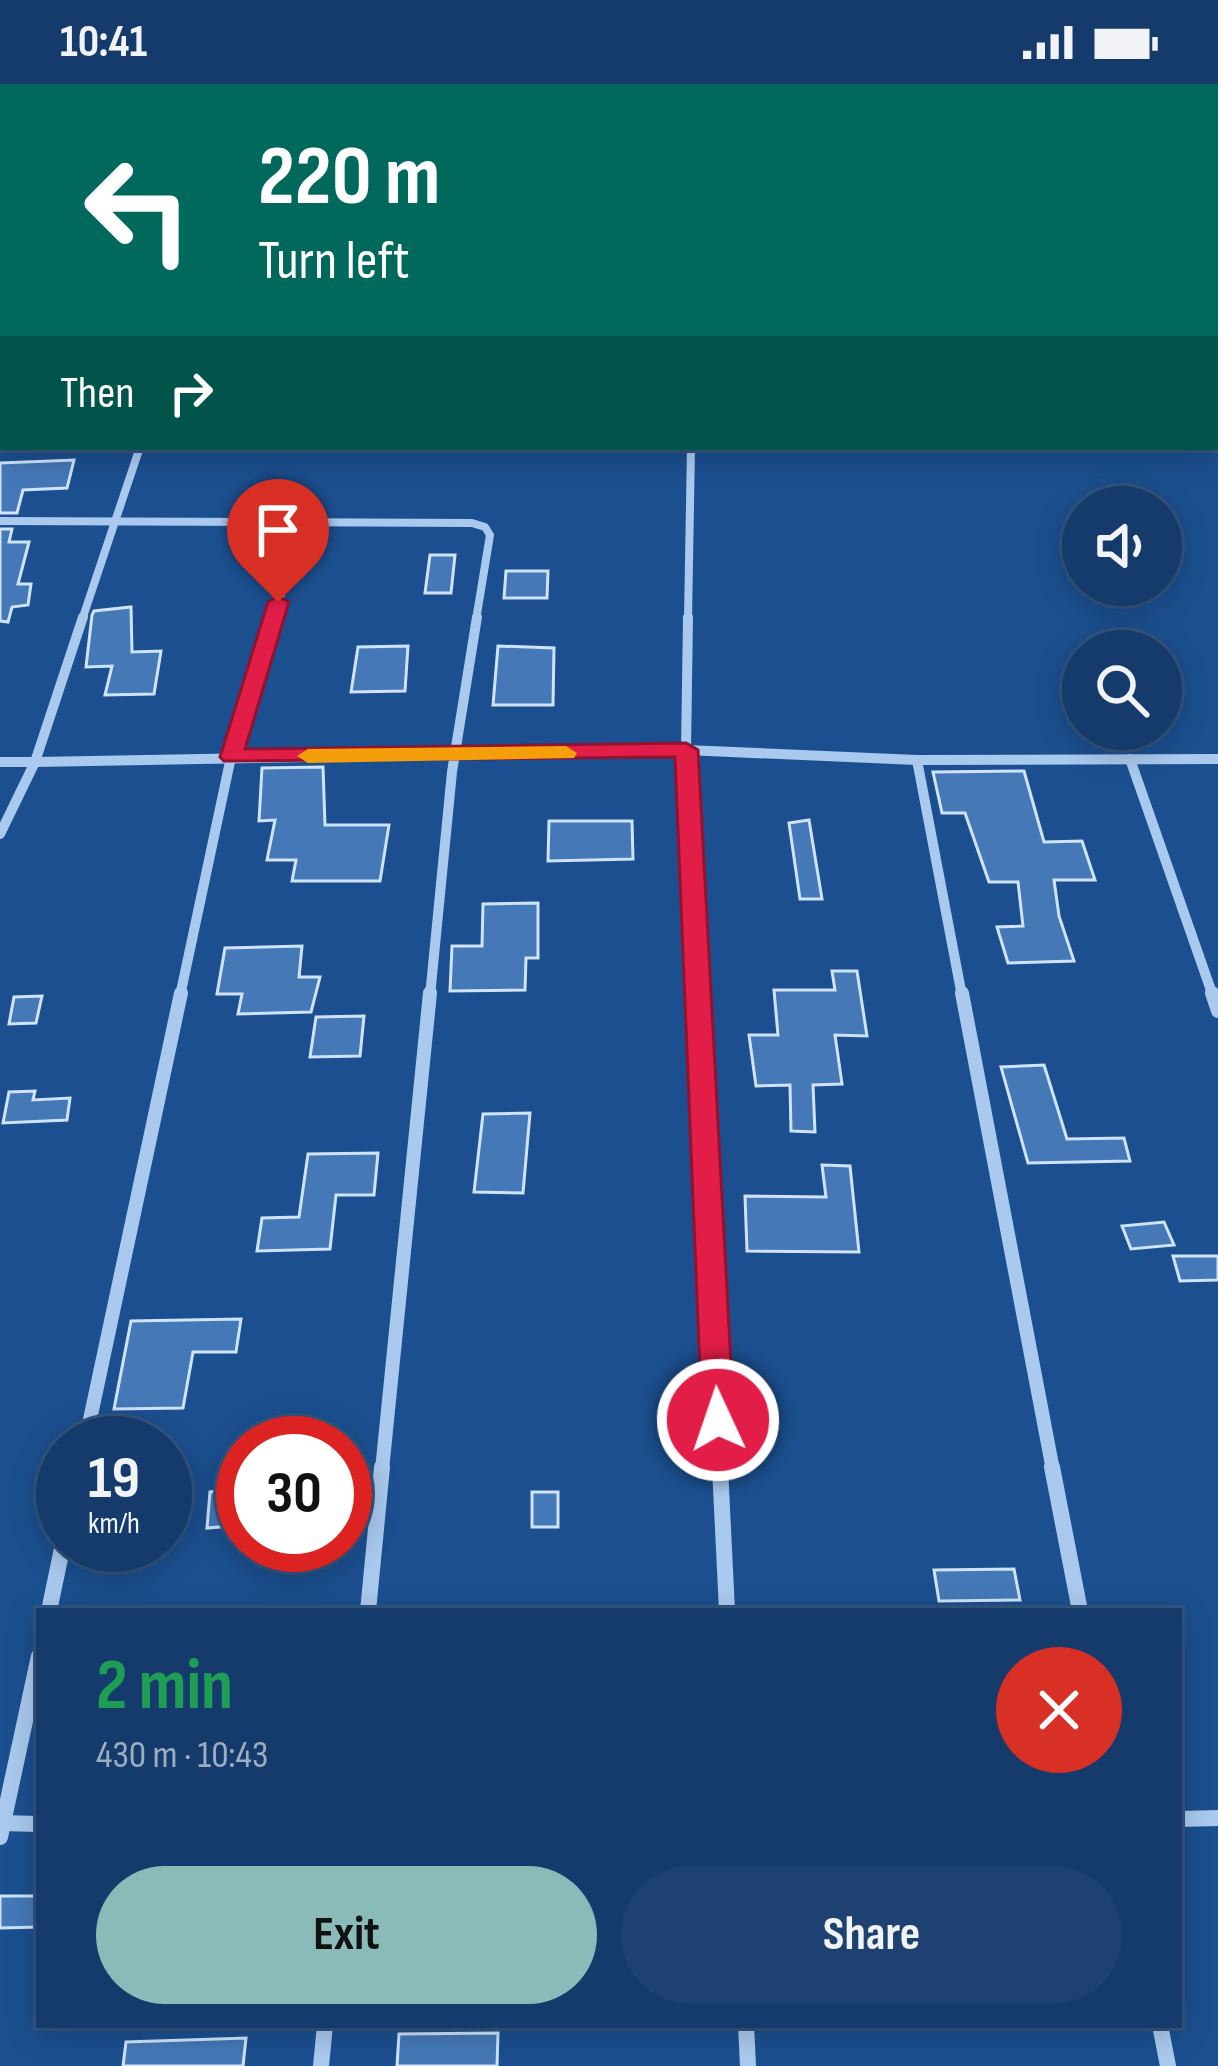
<!DOCTYPE html>
<html lang="en">
<head>
<meta charset="utf-8">
<style>
	:root { --surface:#143b6b; --page:#1d4271; --text:#f1f3f6; --muted:#9dadc1; --line:#33557e; --accent:#8bbbb9 }
	body { margin:0; font-family:"Sofia Sans Condensed",sans-serif; background:var(--page); color:var(--text); height:100vh; display:flex; flex-direction:column; font-size:45px; white-space:nowrap }
	* { box-sizing:border-box; margin:0 }
	p { font-size:39px; color:var(--muted) }
	.icon { flex:none; width:66px; height:66px; fill:none; stroke:currentColor; stroke-width:2; stroke-linecap:round; stroke-linejoin:round }
	.map { position:relative; flex:1; overflow:hidden }
	.panel { position:absolute; left:36px; top:1524px; width:1146px; height:420px; display:flex; flex-direction:column; background:var(--surface); border-radius:0px; box-shadow:0 6px 30px #0003,0 0 0 3px var(--line) }
	.panel>* { flex:none }
	.banner { position:absolute; left:0px; top:0px; width:1218px; height:366px; box-shadow:0 6px 30px #0003,0 0 0 3px var(--line); background:#00695c; color:#fff; overflow:hidden }
	.fabs { position:absolute; left:1062px; top:402px; display:grid; gap:24px }
	.fabs a { display:grid; place-items:center; width:120px; height:120px; border-radius:50%; background:var(--surface); box-shadow:0 6px 30px #0003,0 0 0 3px var(--line); font-size:60px }
	.speed { position:absolute; left:36px; top:1332px; display:flex; gap:24px; font-size:60px; font-weight:700; text-align:center }
	.speed>* { display:grid; place-content:center; width:156px; height:156px; border-radius:50%; background:var(--surface); box-shadow:0 6px 30px #0003,0 0 0 3px var(--line); line-height:1 }
	.speed small { font-size:30px; font-weight:400 }
	.speed .limit { border:18px solid #d22; background:#fff; color:#111 }
	.pin { position:absolute; display:grid; place-items:center; width:102px; height:102px; color:#fff; margin:-123px -51px; border-radius:50% 50% 50% 0; rotate:-45deg; box-shadow:0 0 12px #0007 }
	.pin .icon { rotate:45deg }
	.me { position:absolute; width:132px; margin:-66px; rotate:357deg; stroke-linejoin:round; filter:drop-shadow(0 0 9px #0008) }
	.turn { display:flex; align-items:center; gap:42px; height:252px; padding:0 60px; font-size:54px }
	.turn .icon { width:156px; height:156px; stroke-width:2.5 }
	.turn b { display:block; font-size:84px; line-height:102px }
	.then { display:flex; align-items:center; height:114px; padding:0 60px; background:#0003; gap:24px; font-size:45px }
	.round { display:grid; place-items:center; flex:none; width:126px; height:126px; border-radius:63px; background:var(--page) }
	.overview { display:flex; align-items:center; justify-content:space-between; height:204px; padding:0 60px }
	h1 { font-size:72px; font-weight:700; line-height:90px; color:#1e9e55 }
	.cta { display:flex; gap:24px; margin-top:auto; padding:24px 60px }
	.cta a { flex:1; height:138px; border-radius:72px; background:var(--accent); color:#111; font-size:48px; font-weight:700; line-height:138px; text-align:center }
	.cta a+a { background:var(--page); color:var(--text) }
	.status { display:flex; justify-content:space-between; align-items:center; height:84px; padding:0 60px; background:var(--surface); direction:ltr }
	.status svg { height:33px; fill:currentColor }
	.map>svg:first-child { display:block }
	.building { fill:#4478b7; stroke:#cfe3fa; stroke-width:3 }
	.lines { fill:none; stroke-linecap:round; stroke-linejoin:round }
	.street-far4 { stroke:#a9c9ee; stroke-width:6 }
	.street-far3 { stroke:#a9c9ee; stroke-width:8 }
	.street-far2 { stroke:#a9c9ee; stroke-width:10 }
	.street-far1 { stroke:#a9c9ee; stroke-width:14 }
	.street { stroke:#a9c9ee; stroke-width:16 }
	.route { fill:#e11d48; stroke:#92132f; stroke-width:3 }
	.slow { fill:#f59e0b }
</style>
</head>
<body>
<div class="status"><b>10:41</b><svg viewBox="0 0 49 12"><path d="M0 12V9h3v3zM5 12V6h3v6zM10 12V3h3v9zM15 12V0h3v12zM26 1h20v11H26zM47 4h2v5h-2z"/></svg></div>
<div class="map">
<svg width="1218" height="1982" viewBox="0 0 1218 1982">
	<rect width="100%" height="100%" fill="#1b4f8f"/>
	<g class="building">
		<polygon points="74,376 67,404 23,406 17,429 0,429 0,379"/>
		<polygon points="0,445 12,445 9,458 29,458 18,500 31,500 28,521 12,523 8,538 0,537"/>
		<polygon points="430,471 455,471 451,509 425,509"/>
		<polygon points="506,487 548,487 547,514 504,514"/>
		<polygon points="131,523 132,568 161,567 154,610 105,611 112,582 86,583 92,531 94,527"/>
		<polygon points="408,562 405,607 351,608 358,563"/>
		<polygon points="498,562 554,564 553,621 493,621"/>
		<polygon points="323,683 325,741 389,741 380,797 292,797 296,776 267,776 275,736 259,737 262,684"/>
		<polygon points="1024,687 1044,758 1082,757 1095,796 1054,796 1059,832 1074,877 1008,879 997,843 1023,842 1018,798 989,798 965,729 942,729 933,688"/>
		<polygon points="809,736 822,815 800,815 789,739"/>
		<polygon points="549,737 632,737 633,775 548,777"/>
		<polygon points="538,819 538,874 526,874 525,906 450,907 452,862 482,862 483,820"/>
		<polygon points="302,862 299,893 320,893 311,928 238,930 242,910 217,910 225,864"/>
		<polygon points="832,887 857,887 867,952 835,951 842,1000 813,1001 815,1048 791,1047 790,1001 756,1002 749,951 778,951 774,906 835,906"/>
		<polygon points="42,912 36,939 9,940 14,913"/>
		<polygon points="364,932 360,972 310,973 316,933"/>
		<polygon points="1044,981 1067,1055 1124,1054 1130,1077 1028,1079 1001,983"/>
		<polygon points="35,1007 33,1016 70,1014 67,1036 3,1039 9,1008"/>
		<polygon points="530,1029 523,1109 474,1108 483,1030"/>
		<polygon points="378,1069 374,1111 336,1111 330,1165 257,1167 262,1134 299,1133 308,1070"/>
		<polygon points="822,1081 850,1082 859,1168 747,1167 745,1112 826,1113"/>
		<polygon points="1164,1138 1174,1161 1131,1165 1122,1142"/>
		<polygon points="1173,1172 1218,1172 1218,1196 1180,1197"/>
		<polygon points="241,1235 236,1268 193,1268 183,1324 114,1325 131,1237"/>
		<polygon points="243,1405 243,1441 207,1444 210,1408"/>
		<rect x="532" y="1408" width="26" height="35"/>
		<polygon points="1014,1485 1020,1516 939,1517 934,1486"/>
		<polygon points="0,1812 39,1812 39,1843 0,1844"/>
		<polygon points="498,1949 497,1982 397,1982 399,1950"/>
		<polygon points="246,1954 243,1982 123,1982 126,1958"/>
	</g>
	<g class="lines">
		<g class="street-far4">
			<polyline points="0,20 3,15"/>
			<polyline points="1215,100 1218,104"/>
		</g>
		<g class="street-far3">
			<polyline points="0,437 472,439 485,443 490,451 476,536"/>
			<polyline points="82,536 140,363"/>
			<polyline points="273,536 302,441"/>
			<polyline points="688,536 691,363"/>
		</g>
		<g class="street-far2">
			<polyline points="688,533 686,666 698,912"/>
			<polyline points="1130,675 1213,912"/>
			<polyline points="917,676 962,912"/>
			<polyline points="0,678 35,678 83,533"/>
			<polyline points="0,750 35,678 686,666 917,676 1218,675"/>
			<polyline points="180,912 231,673 274,533"/>
			<polyline points="430,912 452,688 477,533"/>
		</g>
		<g class="street-far1">
			<polyline points="698,909 720,1386"/>
			<polyline points="962,909 1053,1386"/>
			<polyline points="1212,909 1218,927"/>
			<polyline points="85,1359 181,909"/>
			<polyline points="382,1386 430,909"/>
		</g>
		<g class="street">
			<polyline points="720,1383 727,1527"/>
			<polyline points="1052,1383 1080,1527"/>
			<polyline points="49,1527 63,1460"/>
			<polyline points="368,1527 382,1383"/>
			<polyline points="1179,1735 1218,1734"/>
			<polyline points="0,1739 39,1740"/>
			<polyline points="0,1753 39,1572"/>
			<polyline points="746,1941 748,1982"/>
			<polyline points="1160,1941 1168,1982"/>
			<polyline points="321,1982 325,1941"/>
		</g>
	</g>
	<polygon class="route" points="278,512 289,518 245,665 686,659 698,666 734,1336 730,1345 718,1350 707,1345 702,1336 675,673 224,677 220,673 268,518"/>
	<polygon class="slow" points="566,662 577,669 574,674 308,679 297,672 308,665"/>
</svg>
<div class="fabs">
<a><svg class="icon" aria-label="sound" viewBox="0 0 24 24"><path d="M4 9h4l5-4v14l-5-4H4zM17 9q2 3 0 6"/></svg></a>
<a><svg class="icon" aria-label="search" viewBox="0 0 24 24"><circle cx="10" cy="10" r="6"/><path d="M15 15l6 6"/></svg></a>
</div>
<div class="speed"><div>19<small>km/h</small></div><div class="limit">30</div></div>
<div class="pin" style="left:278px;top:518px;background:#d93025"><svg class="icon" aria-label="arrive" viewBox="0 0 24 24"><path d="M6 21V4h12l-3 4 3 4H6"/></svg></div>
<svg class="me" style="left:718px;top:1336px" viewBox="-20 -20 40 40"><circle r="17" fill="#e11d48" stroke="#fff" stroke-width="3"/><path d="M0-11L8 9 0 5-8 9z" fill="#fff"/></svg>
<div class="banner">
<div class="turn"><svg class="icon" aria-label="left" viewBox="0 0 24 24"><path d="M17 20v-9H6M10 6l-5 5 5 5"/></svg><div><b>220 m</b>Turn left</div></div>
<div class="then">Then<svg class="icon" aria-label="right" viewBox="0 0 24 24"><path d="M7 20v-9h11M14 6l5 5-5 5"/></svg></div>
</div>
<section class="panel">
<div class="overview"><div><h1>2 min</h1><p>430 m · 10:43</p></div><a class="round" style="background:#d93025;color:#fff"><svg class="icon" aria-label="close" viewBox="0 0 24 24"><path d="M6 6l12 12M18 6L6 18"/></svg></a></div>
<div class="cta"><a>Exit</a><a>Share</a></div>
</section>
</div>
</body>
</html>
